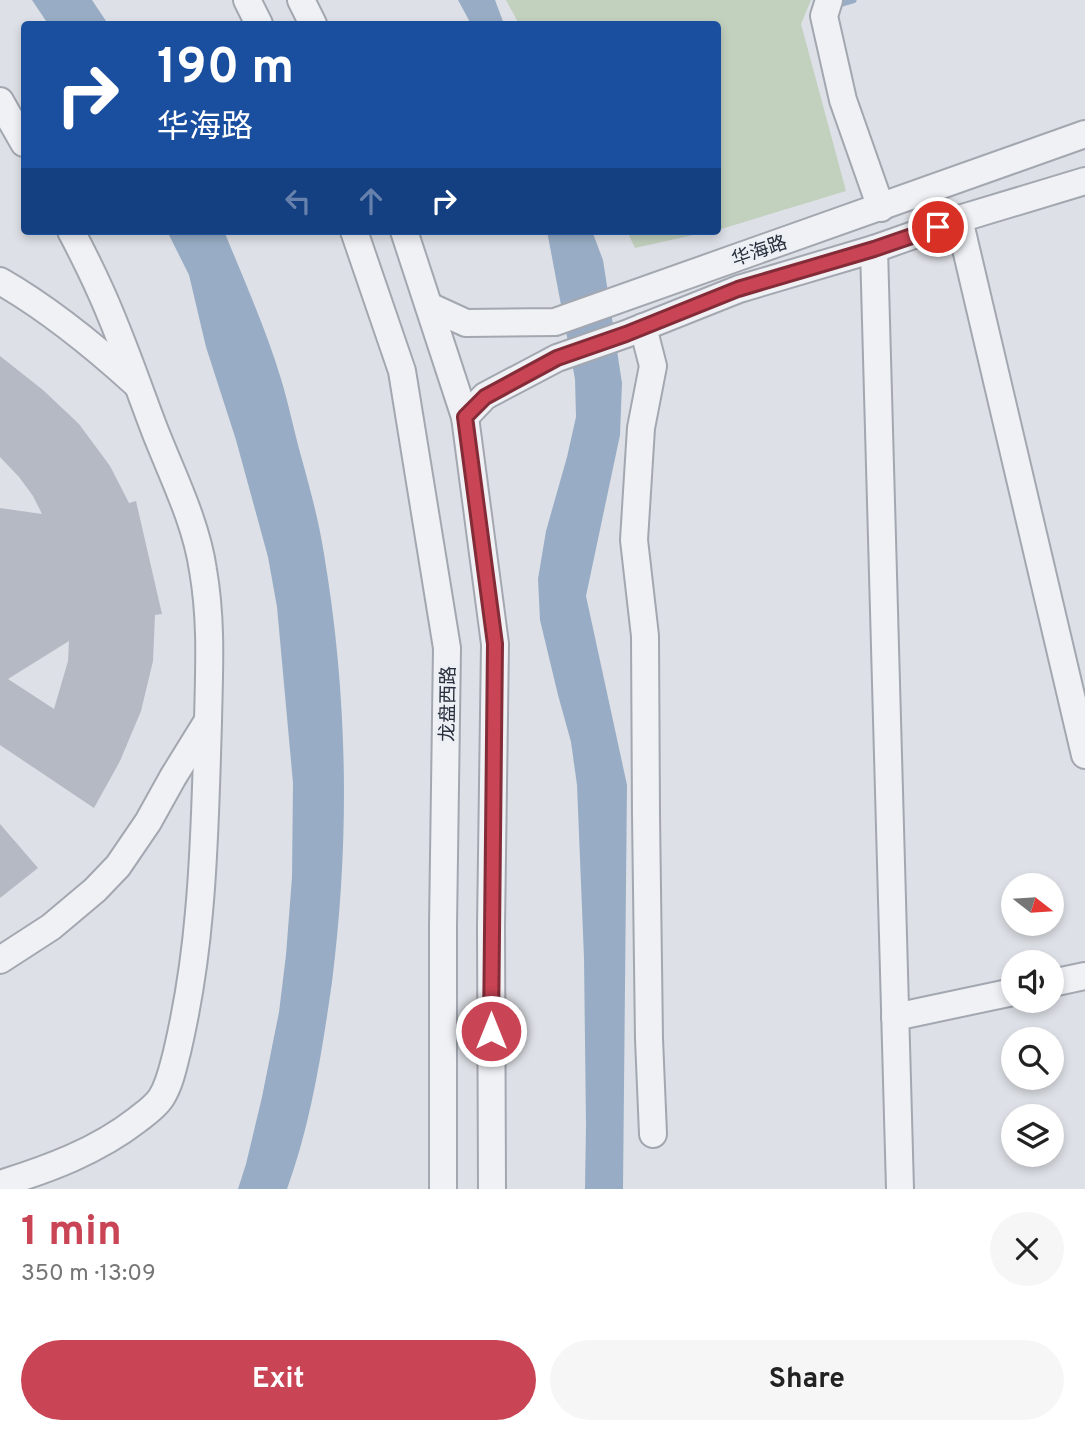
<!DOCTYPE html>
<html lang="en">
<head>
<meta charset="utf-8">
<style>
	:root { --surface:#fff; --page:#f6f6f6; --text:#222; --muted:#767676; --accent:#c94454 }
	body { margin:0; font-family:Overpass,"Noto Sans SC",sans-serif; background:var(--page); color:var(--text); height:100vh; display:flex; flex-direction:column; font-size:26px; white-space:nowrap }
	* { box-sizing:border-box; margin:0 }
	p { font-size:23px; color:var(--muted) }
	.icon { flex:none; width:38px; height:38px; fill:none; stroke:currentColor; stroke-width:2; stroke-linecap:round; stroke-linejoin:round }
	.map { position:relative; height:1189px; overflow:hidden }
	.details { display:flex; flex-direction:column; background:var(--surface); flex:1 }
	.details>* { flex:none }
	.hud { position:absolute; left:21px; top:21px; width:700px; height:214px; border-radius:7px; box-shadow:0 4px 10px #0003; background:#1a4fa0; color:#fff; overflow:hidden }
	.needle { width:46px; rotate:107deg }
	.fabs { position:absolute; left:1001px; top:873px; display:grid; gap:14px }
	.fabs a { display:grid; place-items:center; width:63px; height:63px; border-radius:50%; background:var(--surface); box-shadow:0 4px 10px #0003; font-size:35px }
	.pin { position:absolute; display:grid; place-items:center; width:60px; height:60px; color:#fff; margin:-30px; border:4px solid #fff; border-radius:50%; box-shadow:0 2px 7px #0007 }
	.me { position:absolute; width:77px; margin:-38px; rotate:0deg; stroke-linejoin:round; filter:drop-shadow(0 0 5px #0008) }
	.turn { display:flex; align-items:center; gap:24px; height:147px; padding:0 21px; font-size:32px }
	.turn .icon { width:91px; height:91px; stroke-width:2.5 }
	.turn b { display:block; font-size:49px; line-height:60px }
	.lanes { display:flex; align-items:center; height:66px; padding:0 21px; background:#0003; justify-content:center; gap:35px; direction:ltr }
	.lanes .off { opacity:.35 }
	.round { display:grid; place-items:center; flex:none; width:74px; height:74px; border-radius:37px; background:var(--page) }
	.headline { display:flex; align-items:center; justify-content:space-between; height:119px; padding:0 21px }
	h1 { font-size:42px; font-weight:700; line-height:52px; color:var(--accent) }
	.primary-button { display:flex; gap:14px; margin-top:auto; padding:14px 21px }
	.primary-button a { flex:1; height:80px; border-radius:42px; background:var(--accent); color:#fff; font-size:28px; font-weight:700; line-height:80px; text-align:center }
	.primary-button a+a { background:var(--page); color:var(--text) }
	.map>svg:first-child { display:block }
	.green { fill:#c2d0be }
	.water { fill:#98adc5 }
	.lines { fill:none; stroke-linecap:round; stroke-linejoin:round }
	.stream { stroke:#98adc5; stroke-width:7 }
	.building { fill:#b4b9c3; fill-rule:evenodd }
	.minor-casing { stroke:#a3a7b0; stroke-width:30 }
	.minor { stroke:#eff1f5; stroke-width:26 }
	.route-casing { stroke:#832c37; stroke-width:18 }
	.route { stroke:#c94454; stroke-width:12 }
	.labels { text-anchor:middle; stroke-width:6; stroke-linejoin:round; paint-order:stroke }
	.street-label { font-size:19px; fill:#272e3c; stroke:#eceff4 }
</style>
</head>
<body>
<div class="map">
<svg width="1085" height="1189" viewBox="0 0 1085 1189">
	<rect width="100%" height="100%" fill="#dde0e6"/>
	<g class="green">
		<polygon points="506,0 811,0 801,24 846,191 718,230 718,24 519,24"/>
		<polygon points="627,231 711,231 635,248"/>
	</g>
	<g class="water">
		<polygon points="32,0 92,0 108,24 48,24"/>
		<polygon points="458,0 495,0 504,24 471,24"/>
		<path d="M167,231H224C244,280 266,329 281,379C289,405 294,431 301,456C310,489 319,521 324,554C348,696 350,840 332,982C322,1052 311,1123 287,1189H238L246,1164L262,1097L279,1012L286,955L292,877L293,783L277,607L268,557L236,440L206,347L189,275Z"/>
		<polygon points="547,231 592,231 603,260 622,383 620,435 586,596 627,785 623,1189 585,1189 586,1125 584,958 577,785 571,742 558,695 540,620 538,579 546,531 567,457 576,417 575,379"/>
	</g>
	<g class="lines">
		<polyline class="stream" points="833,0 839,4 853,0"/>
	</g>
	<g class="building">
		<path d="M0,356L43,390L79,424L110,466L129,503L136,501L162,614L155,615L153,661L141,711L120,761L94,808L0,745V508L42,514L33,496L19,477L0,457ZM69,641L68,661L54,709L8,679Z"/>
		<polygon points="0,824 38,868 0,898"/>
	</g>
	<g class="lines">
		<defs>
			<g id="minor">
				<polyline points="247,0 259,24"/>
				<polyline points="301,0 313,24"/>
				<polyline points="829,0 824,16 843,100 881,208"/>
				<polyline points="0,101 24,143"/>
				<polyline points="959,219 1085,755"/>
				<polyline points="354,231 402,371 447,648 443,926 443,1189"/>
				<polyline points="404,231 465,417 495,644 491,926 492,1189"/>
				<polyline points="874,249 900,1189"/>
				<path d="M0,281C49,309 93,345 135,383"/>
				<polyline points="429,306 466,323 555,322 1085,134"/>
				<polyline points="643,327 653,366 641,428 634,540 645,636 646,814 649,1039 653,1134"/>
				<polyline points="465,417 485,396 557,358 626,334 739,289 874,249 959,219 1085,181"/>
				<polyline points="0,960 51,927 95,890 118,866 148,822 173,777 207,722"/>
				<polyline points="1052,983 1085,976"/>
				<polyline points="895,1017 1013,992"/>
				<path d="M0,1184C49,1169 97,1151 137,1120C146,1113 155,1107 161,1098C170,1084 173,1067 177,1052C188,1005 195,959 199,912C205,849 206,786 208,722C209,670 212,622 203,570C196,522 173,477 155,431C137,384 121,336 100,290C91,270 81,250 71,231"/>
			</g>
		</defs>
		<use href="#minor" class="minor-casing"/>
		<use href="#minor" class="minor"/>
	</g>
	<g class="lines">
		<defs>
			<polyline id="route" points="491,1031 495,644 465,417 485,397 557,358 626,334 738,289 874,249 938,227"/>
		</defs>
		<use href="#route" class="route-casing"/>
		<use href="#route" class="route"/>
	</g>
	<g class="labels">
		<g class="street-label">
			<text transform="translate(759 250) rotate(-19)" y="7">华海路</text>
			<text transform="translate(447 704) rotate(-89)" y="7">龙盘西路</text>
		</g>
	</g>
</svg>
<div class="fabs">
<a><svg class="needle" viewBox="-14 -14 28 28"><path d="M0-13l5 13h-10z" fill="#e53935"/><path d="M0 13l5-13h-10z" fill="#767676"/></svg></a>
<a><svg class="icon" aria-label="sound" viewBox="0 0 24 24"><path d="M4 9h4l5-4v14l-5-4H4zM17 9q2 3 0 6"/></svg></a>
<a><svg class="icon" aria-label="search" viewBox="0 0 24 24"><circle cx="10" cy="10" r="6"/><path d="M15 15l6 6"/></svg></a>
<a><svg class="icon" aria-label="layers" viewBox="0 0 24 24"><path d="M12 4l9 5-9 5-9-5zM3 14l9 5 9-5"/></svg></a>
</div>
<div class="pin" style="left:938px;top:227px;background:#d93025"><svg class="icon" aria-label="arrive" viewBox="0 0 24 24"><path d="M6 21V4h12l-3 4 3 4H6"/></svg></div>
<svg class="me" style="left:491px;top:1031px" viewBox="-20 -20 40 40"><circle r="17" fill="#c94454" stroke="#fff" stroke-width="3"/><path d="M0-11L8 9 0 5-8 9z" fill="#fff"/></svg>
<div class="hud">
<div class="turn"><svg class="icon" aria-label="right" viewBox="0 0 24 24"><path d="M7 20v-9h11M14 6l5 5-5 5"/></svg><div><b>190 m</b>华海路</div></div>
<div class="lanes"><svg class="icon off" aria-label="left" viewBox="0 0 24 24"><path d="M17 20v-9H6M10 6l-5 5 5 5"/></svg><svg class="icon off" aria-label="ahead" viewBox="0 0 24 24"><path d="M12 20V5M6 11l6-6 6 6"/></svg><svg class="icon" aria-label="right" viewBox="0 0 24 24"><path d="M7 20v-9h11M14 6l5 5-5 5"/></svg></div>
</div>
</div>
<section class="details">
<div class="headline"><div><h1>1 min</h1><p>350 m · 13:09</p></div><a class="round"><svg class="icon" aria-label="close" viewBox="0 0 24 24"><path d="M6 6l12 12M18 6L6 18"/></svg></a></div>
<div class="primary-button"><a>Exit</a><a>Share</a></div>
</section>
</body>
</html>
